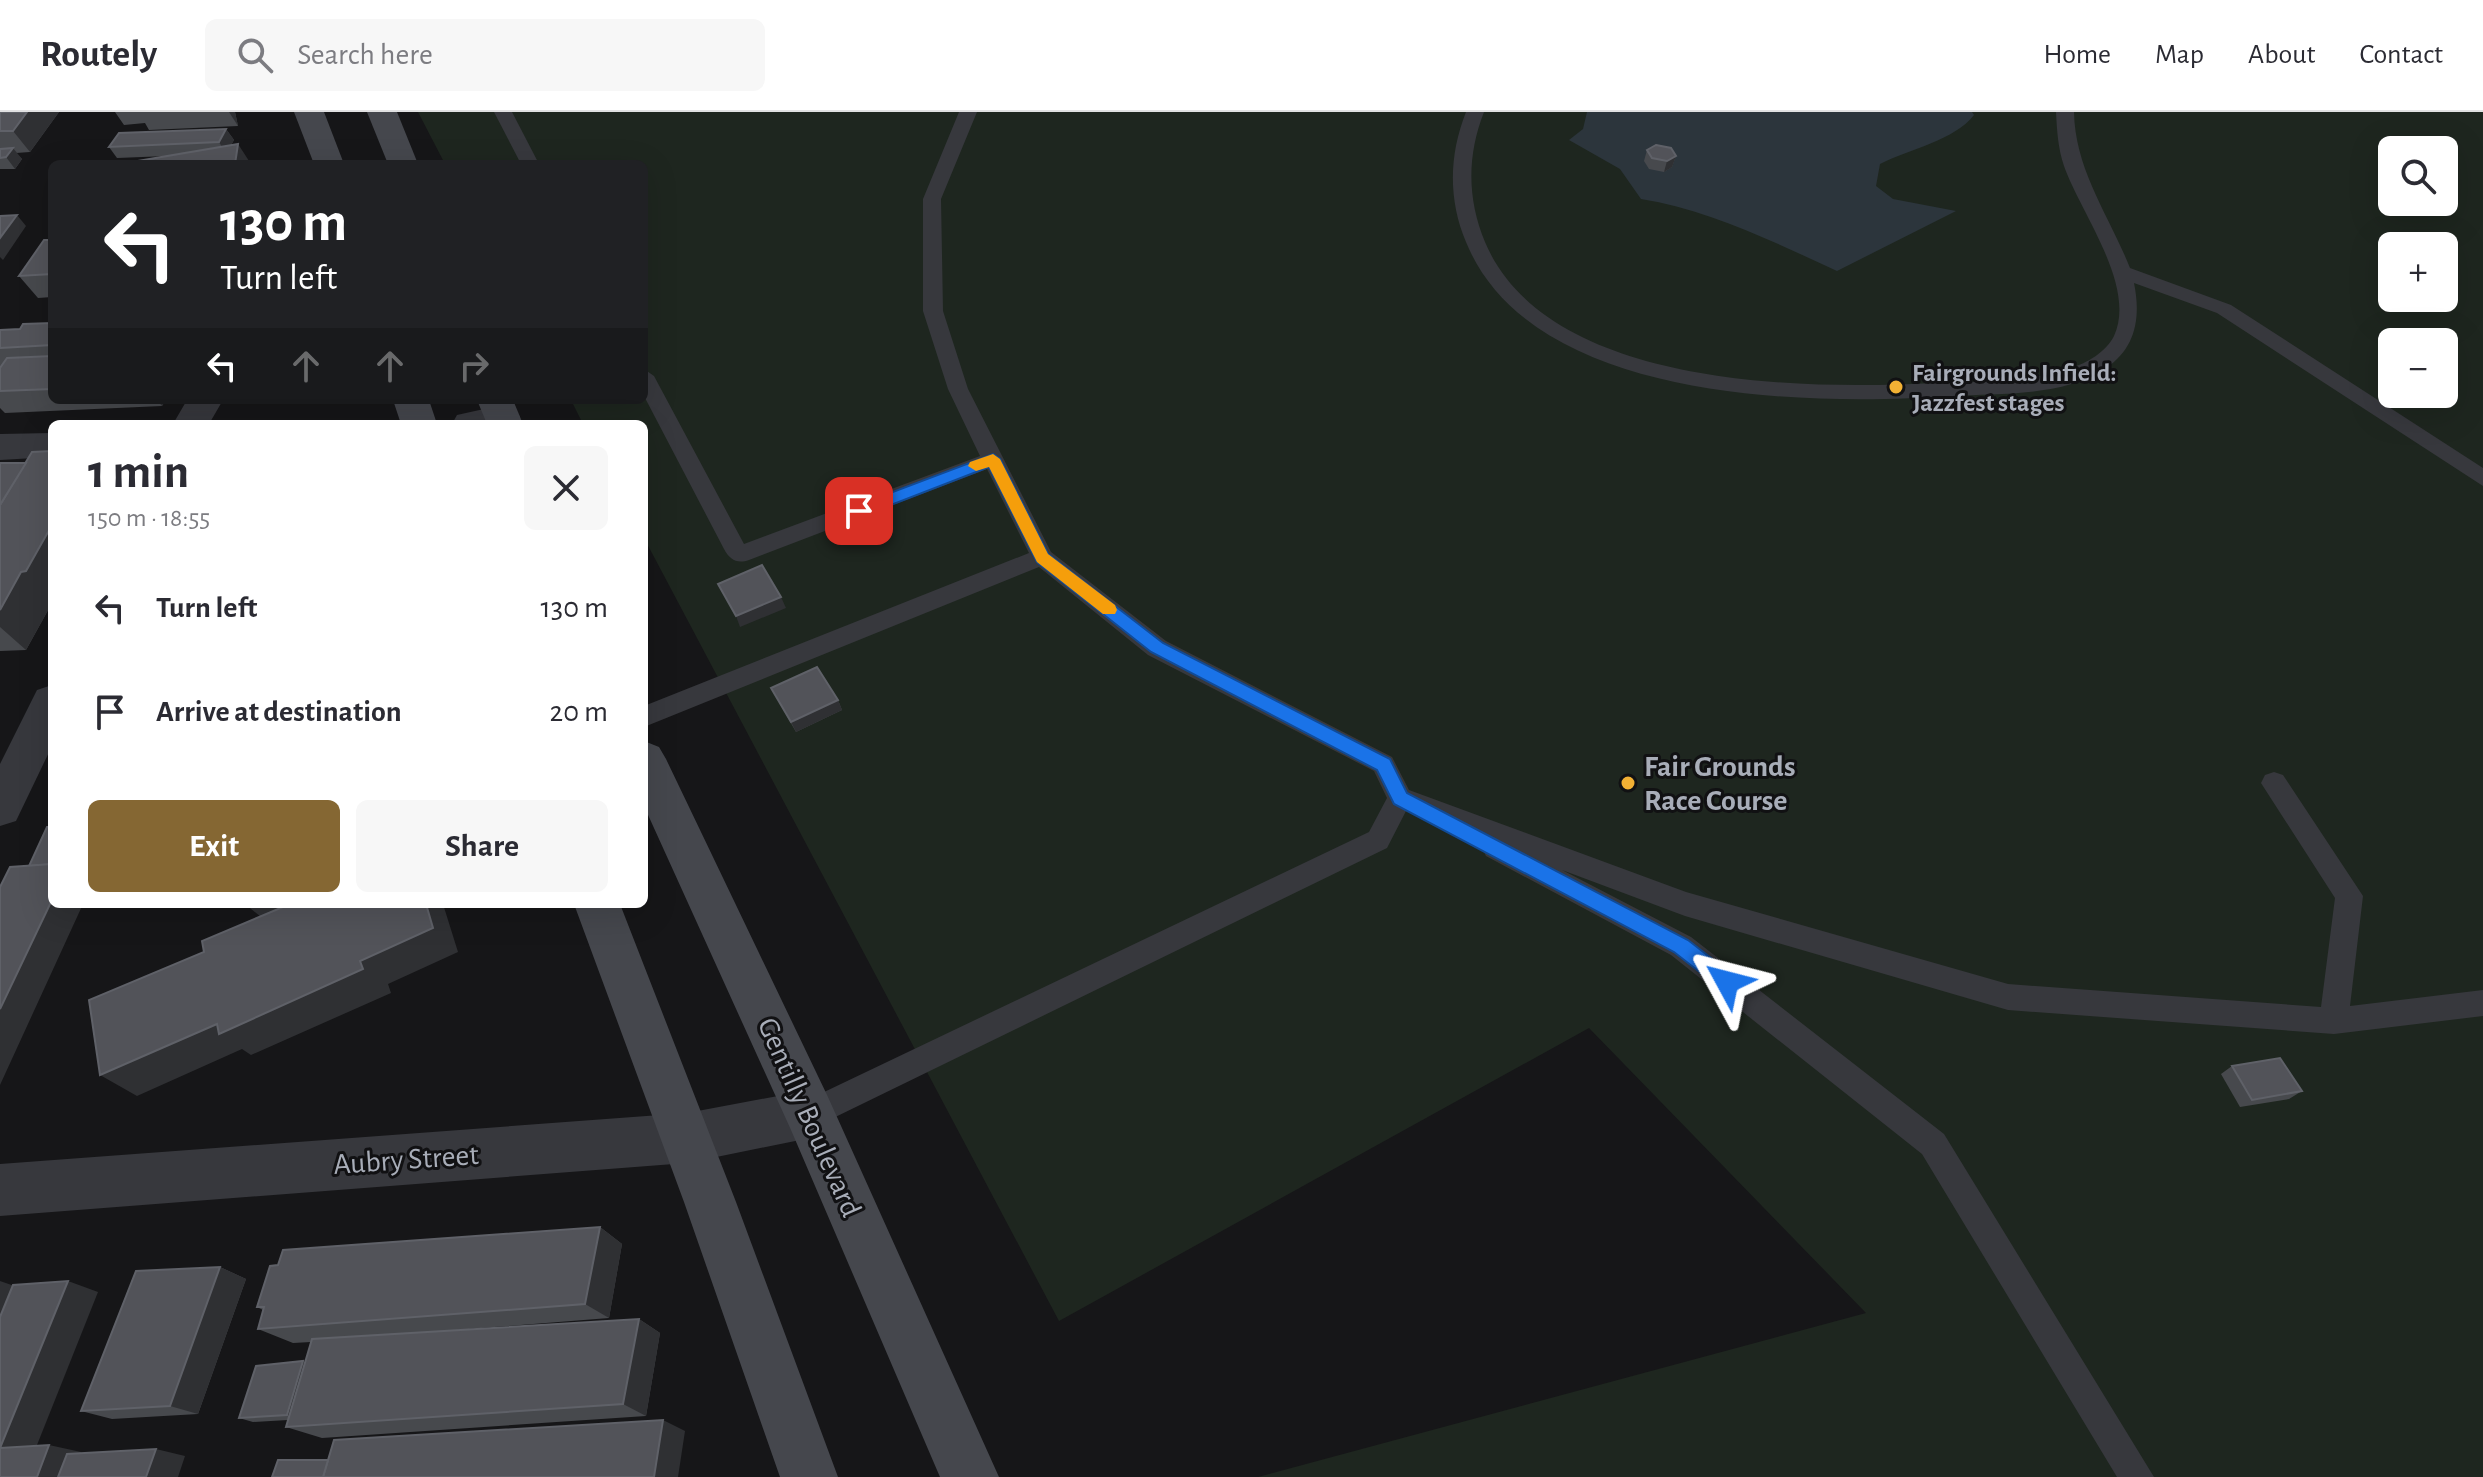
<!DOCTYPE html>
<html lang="en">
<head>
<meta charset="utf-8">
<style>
	:root { --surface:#fff; --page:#f7f7f7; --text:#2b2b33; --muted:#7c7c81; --line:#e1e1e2; --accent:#856733 }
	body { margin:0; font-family:"Alegreya Sans",sans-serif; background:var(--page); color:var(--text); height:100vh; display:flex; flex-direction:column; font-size:30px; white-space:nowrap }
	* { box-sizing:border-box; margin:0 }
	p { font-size:26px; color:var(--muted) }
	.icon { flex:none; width:44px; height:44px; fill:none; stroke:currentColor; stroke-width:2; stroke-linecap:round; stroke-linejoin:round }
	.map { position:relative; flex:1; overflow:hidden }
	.panel { position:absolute; left:48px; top:308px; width:600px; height:488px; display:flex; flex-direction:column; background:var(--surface); border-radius:12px; box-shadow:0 8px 32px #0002 }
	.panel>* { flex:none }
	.hud { position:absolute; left:48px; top:48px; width:600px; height:244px; border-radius:12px; box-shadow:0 8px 32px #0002; background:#202124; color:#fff; overflow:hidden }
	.fabs { position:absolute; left:2378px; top:24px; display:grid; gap:16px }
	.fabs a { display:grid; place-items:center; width:80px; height:80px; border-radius:12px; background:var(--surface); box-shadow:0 8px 32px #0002; font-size:40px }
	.pin { position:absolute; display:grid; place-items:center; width:68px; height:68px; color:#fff; margin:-34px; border-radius:16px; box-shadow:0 4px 12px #0006 }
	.me { position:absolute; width:88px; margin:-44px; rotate:308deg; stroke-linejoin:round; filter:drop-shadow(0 0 6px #0008) }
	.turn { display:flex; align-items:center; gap:28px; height:168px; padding:0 40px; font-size:36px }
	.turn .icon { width:104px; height:104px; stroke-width:2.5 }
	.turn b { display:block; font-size:56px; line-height:68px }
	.lanes { display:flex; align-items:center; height:76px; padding:0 40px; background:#0003; justify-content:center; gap:40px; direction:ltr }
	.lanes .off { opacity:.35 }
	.round { display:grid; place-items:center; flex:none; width:84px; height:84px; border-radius:12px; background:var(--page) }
	.summary { display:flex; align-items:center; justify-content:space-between; height:136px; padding:0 40px }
	h1 { font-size:48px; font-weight:600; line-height:60px }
	.action { display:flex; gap:16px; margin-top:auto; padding:16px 40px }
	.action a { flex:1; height:92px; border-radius:12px; background:var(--accent); color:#fff; font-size:32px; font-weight:600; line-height:92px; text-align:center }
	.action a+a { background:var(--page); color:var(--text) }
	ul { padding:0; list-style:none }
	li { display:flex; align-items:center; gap:24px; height:104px; padding:0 40px }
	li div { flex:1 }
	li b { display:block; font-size:30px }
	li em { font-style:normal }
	header { display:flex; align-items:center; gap:48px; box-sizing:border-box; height:112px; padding:0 40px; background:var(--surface); border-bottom:2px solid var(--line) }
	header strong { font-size:38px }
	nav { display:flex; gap:44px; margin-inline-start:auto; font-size:28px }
	.search { width:560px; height:72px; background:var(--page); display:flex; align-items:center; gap:20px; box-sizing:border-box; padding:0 28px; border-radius:12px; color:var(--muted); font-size:30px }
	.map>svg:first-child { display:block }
	.green { fill:#1e261f; fill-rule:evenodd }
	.water { fill:#2c353c }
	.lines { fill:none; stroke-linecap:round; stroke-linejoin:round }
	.service { fill:#37383d; fill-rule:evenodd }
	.minor { fill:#37383d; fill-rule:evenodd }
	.secondary { fill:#45474d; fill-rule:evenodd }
	.wall { fill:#47494d }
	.shaded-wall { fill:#2f3033 }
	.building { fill:#525359; stroke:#5f6168; stroke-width:2 }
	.route { fill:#1a73e8; stroke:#114b97; stroke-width:2 }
	.slow { fill:#f59e0b }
	.poi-dot { fill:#f2b134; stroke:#111113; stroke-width:3 }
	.labels { text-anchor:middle; stroke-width:6; stroke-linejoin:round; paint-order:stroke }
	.far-poi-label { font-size:26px; font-weight:bold; fill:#a8adb8; stroke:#111113; text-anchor:start }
	.poi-label { font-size:30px; font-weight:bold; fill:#a8adb8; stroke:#111113; text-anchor:start }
	.street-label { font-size:30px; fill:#a8adb8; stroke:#111113 }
</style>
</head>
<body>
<header>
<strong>Routely</strong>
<div class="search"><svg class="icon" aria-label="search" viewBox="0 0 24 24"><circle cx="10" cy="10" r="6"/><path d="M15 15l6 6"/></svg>Search here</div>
<nav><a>Home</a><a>Map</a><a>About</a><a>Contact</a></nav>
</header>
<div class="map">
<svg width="2483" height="1365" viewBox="0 0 2483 1365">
	<rect width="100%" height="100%" fill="#161618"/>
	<path class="green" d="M418,0H2483V1365H1258L1866,1201L1589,916L1059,1209L644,426V312H583L571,288H644V52H445ZM2392,38H2444V90H2392ZM2392,134H2444V186H2392ZM2392,230H2444V282H2392Z"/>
	<path class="water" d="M1587,0H1972L1974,3C1955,28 1910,37 1880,52L1876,74L1893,87L1956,99L1837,159C1774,130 1709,98 1641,87L1620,57L1569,28L1583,17Z"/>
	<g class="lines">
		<g class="service">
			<polygon points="494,0 512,0 539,52 521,52"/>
			<path d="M959,0H977L941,87L943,199L968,277L1051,440L1166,529L1392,645L1409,678L1686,780L2008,872L2321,895L2335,786L2261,671L2265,663L2274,660L2283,663L2363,784L2350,894L2483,878V904L2334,922L2008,898L1685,804L1562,758L1691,825L1944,1022L2154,1365H2117L1922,1042L1671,843L1486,744L1482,736L1485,729L1406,699L1387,736L821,1012L810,1016L799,1012L795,1002L799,992L1369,720L1387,686L1374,659L1148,543L1039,455L644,615V594L1029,441L987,357L749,448C737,452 730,448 724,437L644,284V257L654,264L744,432L980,344L948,277L923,199V87Z"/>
			<path d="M1466,0H1484C1467,43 1467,87 1485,130C1546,275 1800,278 1933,271C1977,269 2029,271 2071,256C2087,251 2106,240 2114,224C2137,174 2080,100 2064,54C2058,36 2057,19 2056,0H2074C2075,58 2109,103 2130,156L2231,193L2483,356V374L2217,201L2134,171C2141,205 2136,236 2106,256C2064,285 2000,281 1952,284C1806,294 1531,290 1466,130C1448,87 1449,43 1466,0Z"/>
		</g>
		<g class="minor">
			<polygon points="187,288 223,288 209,312 173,312"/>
			<polygon points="502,293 515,296 520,305 516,312 452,312 457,303"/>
			<polygon points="52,321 52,345 0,348 0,322"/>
			<polygon points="52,573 52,634 16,709 0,714 0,652 37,578"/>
			<polygon points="810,978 828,985 835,1002 828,1019 810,1026 687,1051 0,1104 0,1052 687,1001"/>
		</g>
		<g class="secondary">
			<polygon points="294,0 324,0 344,52 314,52"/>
			<polygon points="367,0 397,0 418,52 388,52"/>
			<polygon points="393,288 429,288 437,312 401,312"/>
			<polygon points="477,288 513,288 523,312 487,312"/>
			<polygon points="644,629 659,635 666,647 828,985 999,1365 940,1365 791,1018 644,694"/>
			<polygon points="574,792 620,792 736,1090 838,1365 780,1365 684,1090"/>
		</g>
	</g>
	<g class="wall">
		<polygon points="0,0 59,0 30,40 16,41 22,47 15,57 0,57"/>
		<polygon points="115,0 235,0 238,14 149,18 145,11 124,13"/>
		<polygon points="226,17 234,28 231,33 168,44 117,46 109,35"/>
		<polygon points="1647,38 1676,44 1672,55 1664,60 1649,57 1644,49"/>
		<polygon points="52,127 52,185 38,186 19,164"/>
		<polygon points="52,211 52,288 166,288 162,294 5,301 0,296 0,218 20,217"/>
		<polygon points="263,288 325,288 323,290 266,291"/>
		<polygon points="52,339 52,491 26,538 0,539 0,351 26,351"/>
		<polygon points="771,576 838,588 842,598 796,620"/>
		<polygon points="2232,954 2302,979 2289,987 2240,995 2221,962"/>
		<polygon points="600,1115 622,1132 609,1206 456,1218 639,1207 660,1221 646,1304 322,1326 286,1315 288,1308 253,1310 239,1306 305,1250 311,1230 293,1231 258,1217 263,1198 257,1195"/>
		<polygon points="220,1155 246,1167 198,1302 112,1307 81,1299"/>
	</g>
	<g class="shaded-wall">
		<polygon points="27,0 59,0 30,40 13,19"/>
		<polygon points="229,0 235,0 238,14"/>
		<polygon points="226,17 234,28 226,42 219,30"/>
		<polygon points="238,32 251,52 235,52"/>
		<polygon points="13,36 22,47 15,57 6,45"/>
		<polygon points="1676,44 1672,55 1664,60 1667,49"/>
		<polygon points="17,103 26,114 3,148 0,145 0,126"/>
		<polygon points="157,288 166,288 162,294"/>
		<polygon points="52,413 52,491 26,538 0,515 0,498 21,460"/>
		<polygon points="781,485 786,496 740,515 736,504"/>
		<polygon points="838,588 842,598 796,620 791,610"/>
		<polygon points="52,788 52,792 83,792 0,973 0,897"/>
		<polygon points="245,792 294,792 261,805"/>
		<polygon points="426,792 443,792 458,840 388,872 391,881 251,943 242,937 137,984 100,963 360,849"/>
		<polygon points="600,1115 622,1132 609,1206 585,1192"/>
		<polygon points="220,1155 246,1167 198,1302 170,1294"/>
		<polygon points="0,1169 29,1179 0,1250"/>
		<polygon points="68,1169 98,1180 33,1343 0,1336"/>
		<polygon points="639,1207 660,1221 646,1304 623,1292"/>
		<polygon points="303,1249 315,1254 300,1307 287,1303"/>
		<polygon points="663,1308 685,1319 678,1365 654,1365"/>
		<polygon points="49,1333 81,1340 71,1365 37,1365"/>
		<polygon points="156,1337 185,1344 178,1365 146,1365"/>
	</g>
	<g class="building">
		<polygon points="0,0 27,0 13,19 0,19"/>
		<polygon points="226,17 219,30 109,35 119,21"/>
		<polygon points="238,32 235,52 120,52"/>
		<polygon points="1656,33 1671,36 1676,44 1667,49 1652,46 1647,38"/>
		<polygon points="13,36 6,45 0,46 0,37"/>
		<polygon points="17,103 0,126 0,104"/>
		<polygon points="44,128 52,128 52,162 19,164"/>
		<polygon points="52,211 52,233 0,236 0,218 20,217 23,212"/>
		<polygon points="52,244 52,277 0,279 0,256 7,246"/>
		<polygon points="52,339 52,413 26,459 21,460 0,498 0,393 32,340"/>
		<polygon points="0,351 26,351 0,393"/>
		<polygon points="762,453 781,485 736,504 718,472"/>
		<polygon points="817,555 838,588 791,610 771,576"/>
		<polygon points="47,715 52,715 52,752 29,754"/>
		<polygon points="52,752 52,788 0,897 0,775 10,755"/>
		<polygon points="290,792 426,792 433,816 360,849 363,857 219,922 217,912 100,963 89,888 204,840 202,829"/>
		<polygon points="2280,946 2302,979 2252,988 2232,954"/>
		<polygon points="600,1115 585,1192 258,1217 264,1195 257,1195 270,1154 278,1153 283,1138"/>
		<polygon points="220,1155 170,1294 81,1299 136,1159"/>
		<polygon points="68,1169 0,1336 49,1333 37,1365 0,1365 0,1205 13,1173"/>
		<polygon points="639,1207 623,1292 286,1315 312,1227"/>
		<polygon points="303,1249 287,1303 239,1306 256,1254"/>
		<polygon points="663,1308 654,1365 323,1365 334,1328"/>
		<polygon points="156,1337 146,1365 58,1365 67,1342"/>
		<polygon points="278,1348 328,1348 323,1365 272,1365"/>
	</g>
	<polygon class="route" points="993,342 1000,347 1048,442 1163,531 1390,647 1407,681 1688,828 1734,864 1737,870 1734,876 1727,879 1720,876 1674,840 1394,692 1377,658 1151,540 1037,450 989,355 865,403 853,403 851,399 853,395"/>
	<polygon class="slow" points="993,342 1000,347 1048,442 1115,493 1117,498 1115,502 1103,502 1037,450 989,355 976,359 968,354 970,350"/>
	<g class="poi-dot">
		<circle cx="1896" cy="275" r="8"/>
		<circle cx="1628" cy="671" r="8"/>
	</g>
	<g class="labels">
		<g class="far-poi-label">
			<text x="1912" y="269">Fairgrounds Infield:<tspan x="1912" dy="30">Jazzfest stages</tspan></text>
		</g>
		<g class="poi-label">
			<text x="1644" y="664">Fair Grounds<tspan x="1644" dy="34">Race Course</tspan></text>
		</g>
		<g class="street-label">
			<text transform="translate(810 1005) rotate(66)" y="10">Gentilly Boulevard</text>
			<text transform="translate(406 1047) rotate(-4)" y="10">Aubry Street</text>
		</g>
	</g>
</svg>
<div class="fabs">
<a><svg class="icon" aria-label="search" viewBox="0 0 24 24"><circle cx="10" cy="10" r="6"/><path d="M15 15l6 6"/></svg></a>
<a>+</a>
<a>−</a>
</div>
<div class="pin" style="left:859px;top:399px;background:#d93025"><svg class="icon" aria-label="arrive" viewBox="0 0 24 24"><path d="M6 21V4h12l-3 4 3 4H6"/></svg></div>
<svg class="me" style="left:1727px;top:870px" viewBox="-20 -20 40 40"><path d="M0-17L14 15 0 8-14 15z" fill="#1a73e8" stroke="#fff" stroke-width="4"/></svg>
<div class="hud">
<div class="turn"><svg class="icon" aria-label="left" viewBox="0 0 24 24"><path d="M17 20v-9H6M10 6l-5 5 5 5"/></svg><div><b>130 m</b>Turn left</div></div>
<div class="lanes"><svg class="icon" aria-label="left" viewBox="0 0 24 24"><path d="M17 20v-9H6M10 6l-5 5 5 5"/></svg><svg class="icon off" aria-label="ahead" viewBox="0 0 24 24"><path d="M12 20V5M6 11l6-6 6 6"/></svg><svg class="icon off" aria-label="ahead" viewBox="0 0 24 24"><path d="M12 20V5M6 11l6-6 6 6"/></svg><svg class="icon off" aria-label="right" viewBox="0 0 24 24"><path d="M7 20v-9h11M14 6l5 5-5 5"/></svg></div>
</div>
<section class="panel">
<div class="summary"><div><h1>1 min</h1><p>150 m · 18:55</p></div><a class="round"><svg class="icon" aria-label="close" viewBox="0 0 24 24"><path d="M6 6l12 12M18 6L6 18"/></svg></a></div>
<ul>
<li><svg class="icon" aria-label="left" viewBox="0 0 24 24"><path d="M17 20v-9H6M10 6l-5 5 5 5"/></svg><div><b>Turn left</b></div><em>130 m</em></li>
<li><svg class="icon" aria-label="arrive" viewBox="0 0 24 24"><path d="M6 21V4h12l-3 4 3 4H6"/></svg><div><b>Arrive at destination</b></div><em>20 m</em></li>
</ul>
<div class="action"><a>Exit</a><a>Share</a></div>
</section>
</div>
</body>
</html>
